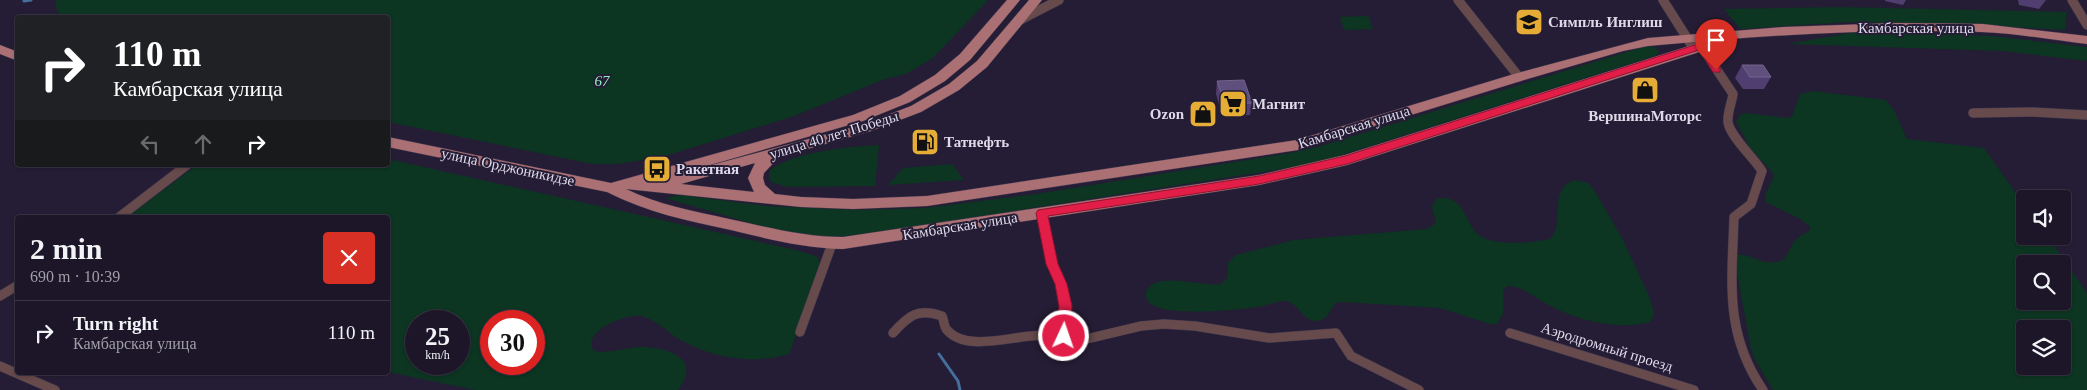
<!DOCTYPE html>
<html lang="en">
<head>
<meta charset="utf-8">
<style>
	:root { --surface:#1c1628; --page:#251f30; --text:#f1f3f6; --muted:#a09fa8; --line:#3a3545 }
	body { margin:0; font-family:"Times New Roman",serif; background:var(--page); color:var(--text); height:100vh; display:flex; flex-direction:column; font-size:19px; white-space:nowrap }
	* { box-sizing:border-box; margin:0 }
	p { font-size:16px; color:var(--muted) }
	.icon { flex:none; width:28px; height:28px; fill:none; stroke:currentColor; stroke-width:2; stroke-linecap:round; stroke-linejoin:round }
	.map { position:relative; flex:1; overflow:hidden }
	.side { position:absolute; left:15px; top:215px; width:375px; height:160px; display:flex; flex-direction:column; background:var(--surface); border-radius:5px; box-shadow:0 1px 4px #0004,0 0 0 1px var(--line) }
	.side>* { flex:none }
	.guide { position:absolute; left:15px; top:15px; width:375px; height:152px; border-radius:5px; box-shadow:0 1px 4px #0004,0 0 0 1px var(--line); background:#202124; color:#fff; overflow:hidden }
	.controls { position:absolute; left:2016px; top:190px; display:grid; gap:10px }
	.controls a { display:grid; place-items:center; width:55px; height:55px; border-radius:5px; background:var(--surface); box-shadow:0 1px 4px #0004,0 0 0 1px var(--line); font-size:25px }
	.speed { position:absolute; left:405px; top:310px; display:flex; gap:10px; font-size:25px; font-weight:700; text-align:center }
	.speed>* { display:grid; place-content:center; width:65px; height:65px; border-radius:50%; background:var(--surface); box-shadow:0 1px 4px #0004,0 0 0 1px var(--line); line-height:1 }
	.speed small { font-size:12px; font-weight:400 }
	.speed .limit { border:8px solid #d22; background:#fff; color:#111 }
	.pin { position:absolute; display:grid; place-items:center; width:42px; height:42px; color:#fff; margin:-51px -21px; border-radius:50% 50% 50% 0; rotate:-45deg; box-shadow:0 0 5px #0007 }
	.pin .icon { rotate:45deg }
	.me { position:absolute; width:55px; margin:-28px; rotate:3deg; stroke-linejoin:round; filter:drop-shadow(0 0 4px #0008) }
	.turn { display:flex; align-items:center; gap:18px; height:105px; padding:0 15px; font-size:22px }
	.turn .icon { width:65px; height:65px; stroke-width:2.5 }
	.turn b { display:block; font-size:35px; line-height:42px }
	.lanes { display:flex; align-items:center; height:48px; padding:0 15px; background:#0003; justify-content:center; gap:25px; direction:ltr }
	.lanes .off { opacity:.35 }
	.round { display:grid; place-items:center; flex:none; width:52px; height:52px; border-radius:5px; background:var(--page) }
	.summary { display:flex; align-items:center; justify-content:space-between; height:85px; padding:0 15px }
	h1 { font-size:30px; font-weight:600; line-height:38px }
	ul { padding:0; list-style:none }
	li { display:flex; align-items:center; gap:15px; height:65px; padding:0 15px; border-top:1px solid var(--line) }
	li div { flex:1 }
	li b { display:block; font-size:19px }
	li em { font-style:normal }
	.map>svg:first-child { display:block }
	.green { fill:#0c3522; fill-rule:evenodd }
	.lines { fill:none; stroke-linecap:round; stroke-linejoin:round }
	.stream { stroke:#446f9e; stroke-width:3 }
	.minor-casing { stroke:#3f374e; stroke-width:10 }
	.primary-casing { stroke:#3f374e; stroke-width:1 }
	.minor { stroke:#674a4b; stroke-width:9 }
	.primary { fill:#ab7073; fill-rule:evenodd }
	.wall { fill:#4f3e6f }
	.building { fill:#5e4f7c; stroke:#72648e }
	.route { fill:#e11d48; stroke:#92132f }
	.labels { text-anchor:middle; stroke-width:4; stroke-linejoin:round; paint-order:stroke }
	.poi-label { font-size:15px; font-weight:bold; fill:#dedaea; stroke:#251d35; text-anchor:start }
	.street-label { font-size:15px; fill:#dedaea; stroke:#251d35 }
	.park-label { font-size:15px; font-style:italic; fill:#8ff1bd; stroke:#251d35 }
</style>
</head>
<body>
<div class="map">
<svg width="2087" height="390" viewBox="0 0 2087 390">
	<rect width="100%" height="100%" fill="#251d35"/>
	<g class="green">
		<polygon points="57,0 988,0 933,58 906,74 885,79 794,116 662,157 618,164 592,164 388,122 388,18 60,17 55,4"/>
		<polygon points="1839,7 2067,12 2065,30 1980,25 1848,22 1740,29 1724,9"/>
		<polygon points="1368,16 1373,29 1344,30 1340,17"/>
		<polygon points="1850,33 1910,33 1992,36 2087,47 2087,61 2003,51 1787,44"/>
		<polygon points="1653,46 1659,51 1657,55 1332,158 1294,167 860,235 813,238 771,229 665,198 681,195 766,206 856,210 925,208 1036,194 1290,153 1321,146 1643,47"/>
		<path d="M1813,91L1886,100L1894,110L1907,139L1984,148L2025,206V236H2047L2087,293V390H1773L1754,358L1751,349L1734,256C1750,250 1761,269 1783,260C1796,244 1787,243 1809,231L1810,227L1802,220L1766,202L1765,196L1774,176L1772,172L1750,148L1736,121L1741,114L1747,113L1788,118L1792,116L1800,94ZM2025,264H2062V301H2025ZM2025,329H2062V366H2025Z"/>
		<path d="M879,145L875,186L788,187L771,182L769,178L770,170C797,151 847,147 879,145Z"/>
		<path d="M388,159L796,250L816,256L822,265L789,354C751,365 711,358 677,338C665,330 655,319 641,316C626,313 580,332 594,351C611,354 628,346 645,347C673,349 701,360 678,390H475L388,372V218H126L197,165H388ZM416,321H459V364H416ZM491,321H534V364H491Z"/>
		<polygon points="952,164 964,180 888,185 903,168"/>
		<path d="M1574,180L1588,183L1593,188L1623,240L1649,296L1653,309V317L1650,322C1615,331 1576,320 1545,303C1532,296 1523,286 1507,286L1503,291V314L1497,324H1490L1440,308L1342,302L1336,303C1331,308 1328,318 1321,320C1303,326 1299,300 1283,301C1274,302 1266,306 1257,307C1239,310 1147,320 1146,296C1145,291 1149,286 1153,284C1168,275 1203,286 1221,284L1228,277V263L1236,255L1294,240L1427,229L1436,223L1432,207L1436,199C1465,192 1465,226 1480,236C1495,246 1533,243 1550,239C1566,223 1547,190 1574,180Z"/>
	</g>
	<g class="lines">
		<g class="stream">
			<polyline points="24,1 31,0"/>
			<polyline points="939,354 958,381 960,390"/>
		</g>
		<defs>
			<g id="minor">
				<polyline points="1458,0 1519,77"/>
				<polyline points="1663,0 1694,49"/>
				<polyline points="2072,0 2087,25"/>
				<polyline points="1020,20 1059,0"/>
				<path d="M1701,46L1733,94C1732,102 1727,113 1728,122C1729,135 1754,158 1762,171L1751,204L1734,217C1732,282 1724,333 1763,390"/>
				<polyline points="1973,113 2032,112 2087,115"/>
				<polyline points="1042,213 1052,264 1061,284 1065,306 1064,336"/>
				<polyline points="118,218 187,165"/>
				<polyline points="0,296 18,285"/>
				<polyline points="800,332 832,244"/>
				<path d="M893,333C909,315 918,308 942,316C944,320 944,327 947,330C973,360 1042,320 1074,342L1141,326L1164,324L1195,326L1269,338L1336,333L1351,356L1419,390"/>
				<polyline points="1510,333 1694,390"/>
				<polyline points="0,366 55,390"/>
			</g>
			<g id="primary">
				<path d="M1007,0H1020L970,60L945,81L910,102L863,121L682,173L861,125L911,106L949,84L977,61L1029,0H1042L987,67L959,90L921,112L871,131L779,157L764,173L763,178L765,185L775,194L801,197L853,199L927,196L1297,140L1514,74L1648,38L1783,27L1897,23L1983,24L2087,36V44C2052,40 2016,33 1981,32C1893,29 1805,33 1718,40L1719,43L1718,46L1347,165L1259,185L843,249C804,248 768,239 731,230C688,221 646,212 607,192L388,147V137L611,183L853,115L900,96L935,75L960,54ZM1705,41L1345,155L1259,175L843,237C804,237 767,227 729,219C694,211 658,205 626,189L801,207L853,209L927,206L1298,150L1524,80L1623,51L1648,46ZM755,163L748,178L754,192L681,184Z"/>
				<polygon points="0,45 18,52 18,61 0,54"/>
			</g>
		</defs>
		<use href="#minor" class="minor-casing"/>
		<use href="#primary" class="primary-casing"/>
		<use href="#minor" class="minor"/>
		<use href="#primary" class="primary"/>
	</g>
	<g class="wall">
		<polygon points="1885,0 1906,0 1903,5 1885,1"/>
		<polygon points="2018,0 2046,0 2039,9 2019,5"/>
		<polygon points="1742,65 1771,77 1764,89 1743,89 1735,78"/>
		<polygon points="1217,81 1252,103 1250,115 1223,117 1216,94"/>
	</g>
	<g class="building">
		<polygon points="1742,65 1763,65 1771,77 1750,77"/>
		<polygon points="1244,80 1252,103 1225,104 1217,81"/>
	</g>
	<polygon class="route" points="1701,43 1705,44 1720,67 1720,72 1713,72 1699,50 1347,164 1259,184 1048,216 1058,264 1067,284 1072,306 1071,336 1069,340 1060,340 1058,336 1059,306 1055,284 1046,264 1036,213 1038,210 1259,176 1345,156"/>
	<defs>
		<symbol id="school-square" viewBox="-11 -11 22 22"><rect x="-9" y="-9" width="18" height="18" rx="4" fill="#e6ad36" stroke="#251d35"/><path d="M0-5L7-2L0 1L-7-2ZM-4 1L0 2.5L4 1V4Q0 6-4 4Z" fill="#111"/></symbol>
		<symbol id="shop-square" viewBox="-11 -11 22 22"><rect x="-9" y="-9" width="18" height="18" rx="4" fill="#e6ad36" stroke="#251d35"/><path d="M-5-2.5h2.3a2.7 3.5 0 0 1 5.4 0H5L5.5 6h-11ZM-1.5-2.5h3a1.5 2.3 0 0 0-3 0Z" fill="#111"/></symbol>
		<symbol id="supermarket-square" viewBox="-11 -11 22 22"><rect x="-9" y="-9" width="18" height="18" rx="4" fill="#e6ad36" stroke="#251d35"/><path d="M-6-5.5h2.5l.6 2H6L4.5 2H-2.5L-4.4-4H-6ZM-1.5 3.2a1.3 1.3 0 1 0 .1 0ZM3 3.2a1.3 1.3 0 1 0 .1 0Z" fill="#111"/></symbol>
		<symbol id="fuel-square" viewBox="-11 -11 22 22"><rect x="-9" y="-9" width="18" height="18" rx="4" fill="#e6ad36" stroke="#251d35"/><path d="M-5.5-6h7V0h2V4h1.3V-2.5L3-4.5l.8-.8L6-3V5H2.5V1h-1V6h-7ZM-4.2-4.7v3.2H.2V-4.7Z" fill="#111"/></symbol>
		<symbol id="bus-square" viewBox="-11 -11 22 22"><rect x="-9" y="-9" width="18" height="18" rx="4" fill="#e6ad36" stroke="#251d35"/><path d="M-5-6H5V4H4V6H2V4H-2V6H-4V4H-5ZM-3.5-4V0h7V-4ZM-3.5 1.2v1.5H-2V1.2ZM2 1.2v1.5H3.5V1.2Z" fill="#111"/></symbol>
	</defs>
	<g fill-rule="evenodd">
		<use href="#school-square" x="1513" y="6" width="32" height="32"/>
		<use href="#shop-square" x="1629" y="74" width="32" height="32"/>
		<use href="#supermarket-square" x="1217" y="88" width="32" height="32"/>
		<use href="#shop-square" x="1187" y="98" width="32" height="32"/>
		<use href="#fuel-square" x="909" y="126" width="32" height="32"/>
		<use href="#bus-square" x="641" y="153" width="32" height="32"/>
	</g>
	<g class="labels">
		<g class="poi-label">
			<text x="1548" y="27">Симпль Инглиш</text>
			<text x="1252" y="109">Магнит</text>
			<text x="1184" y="119" text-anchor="end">Ozon</text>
			<text x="1645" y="121" text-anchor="middle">ВершинаМоторс</text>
			<text x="944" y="147">Татнефть</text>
			<text x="676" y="174">Ракетная</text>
		</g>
		<g class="street-label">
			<text x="1916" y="33">Камбарская улица</text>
			<text transform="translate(1354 127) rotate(-17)" y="5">Камбарская улица</text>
			<text transform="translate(834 135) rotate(-17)" y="5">улица 40 лет Победы</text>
			<text transform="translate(508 167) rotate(12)" y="5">улица Орджоникидзе</text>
			<text transform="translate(960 226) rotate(-9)" y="5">Камбарская улица</text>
			<text transform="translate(1607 347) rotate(17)" y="5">Аэродромный проезд</text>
		</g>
		<g class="park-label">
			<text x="602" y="86">67</text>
		</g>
	</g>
</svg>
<div class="controls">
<a><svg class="icon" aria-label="sound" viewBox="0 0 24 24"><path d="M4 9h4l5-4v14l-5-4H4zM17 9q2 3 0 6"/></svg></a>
<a><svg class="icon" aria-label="search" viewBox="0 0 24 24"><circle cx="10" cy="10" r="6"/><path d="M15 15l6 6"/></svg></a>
<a><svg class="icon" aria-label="layers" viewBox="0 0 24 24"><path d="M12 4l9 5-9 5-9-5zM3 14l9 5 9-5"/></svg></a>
</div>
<div class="speed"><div>25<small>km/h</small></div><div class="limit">30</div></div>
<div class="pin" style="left:1716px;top:70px;background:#d93025"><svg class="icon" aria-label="arrive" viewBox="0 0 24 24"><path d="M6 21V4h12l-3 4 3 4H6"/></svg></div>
<svg class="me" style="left:1064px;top:336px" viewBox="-20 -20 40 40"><circle r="17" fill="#e11d48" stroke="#fff" stroke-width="3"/><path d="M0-11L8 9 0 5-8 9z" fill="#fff"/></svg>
<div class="guide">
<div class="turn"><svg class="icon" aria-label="right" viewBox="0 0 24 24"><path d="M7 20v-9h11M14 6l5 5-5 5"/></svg><div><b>110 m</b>Камбарская улица</div></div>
<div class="lanes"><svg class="icon off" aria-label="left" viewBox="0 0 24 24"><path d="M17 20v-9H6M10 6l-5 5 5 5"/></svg><svg class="icon off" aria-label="ahead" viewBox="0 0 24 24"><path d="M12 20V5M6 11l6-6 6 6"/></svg><svg class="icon" aria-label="right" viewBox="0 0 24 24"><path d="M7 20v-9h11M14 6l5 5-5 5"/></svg></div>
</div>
<section class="side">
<div class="summary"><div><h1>2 min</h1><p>690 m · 10:39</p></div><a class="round" style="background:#d93025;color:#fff"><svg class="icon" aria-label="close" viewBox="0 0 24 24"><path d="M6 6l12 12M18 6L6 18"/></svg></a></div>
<ul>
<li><svg class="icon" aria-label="right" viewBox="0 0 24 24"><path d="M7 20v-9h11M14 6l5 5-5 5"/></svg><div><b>Turn right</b><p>Камбарская улица</p></div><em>110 m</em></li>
</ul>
</section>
</div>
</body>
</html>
